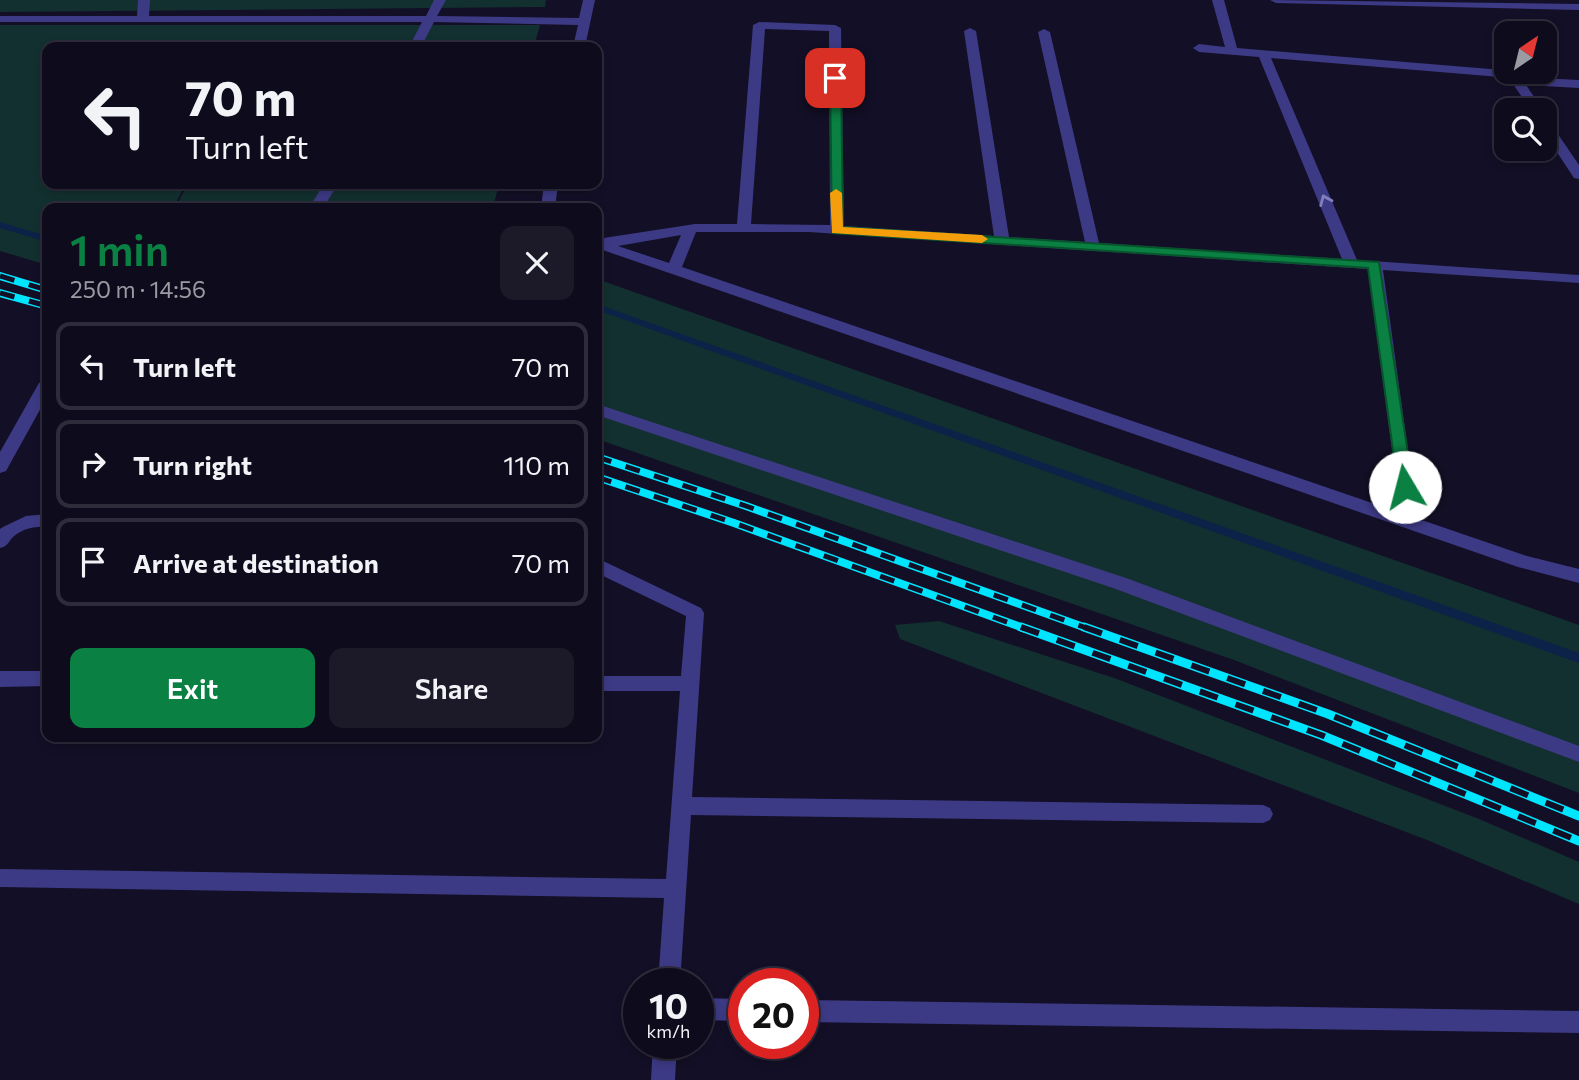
<!DOCTYPE html>
<html lang="en">
<head>
<meta charset="utf-8">
<style>
	:root { --surface:#0e0b1c; --page:#1c1929; --text:#f1f3f6; --muted:#9b9ba3; --line:#2e2b3b; --accent:#0b8043 }
	body { margin:0; font-family:Commissioner,sans-serif; background:var(--page); color:var(--text); height:100vh; display:flex; flex-direction:column; font-size:26px; white-space:nowrap }
	* { box-sizing:border-box; margin:0 }
	p { font-size:23px; color:var(--muted) }
	.icon { flex:none; width:38px; height:38px; fill:none; stroke:currentColor; stroke-width:2; stroke-linecap:round; stroke-linejoin:round }
	.map { position:relative; flex:1; overflow:hidden }
	.sheet { position:absolute; left:42px; top:203px; width:560px; height:539px; display:flex; flex-direction:column; background:var(--surface); border-radius:14px; box-shadow:0 4px 10px #0003,0 0 0 2px var(--line) }
	.sheet>* { flex:none }
	.banner { position:absolute; left:42px; top:42px; width:560px; height:147px; border-radius:14px; box-shadow:0 4px 10px #0003,0 0 0 2px var(--line); background:#0e0b1c; color:var(--text); overflow:hidden }
	.needle { width:46px; rotate:35deg }
	.controls { position:absolute; left:1494px; top:21px; display:grid; gap:14px }
	.controls a { display:grid; place-items:center; width:63px; height:63px; border-radius:14px; background:var(--surface); box-shadow:0 4px 10px #0003,0 0 0 2px var(--line); font-size:35px }
	.speed { position:absolute; left:623px; top:968px; display:flex; gap:14px; font-size:35px; font-weight:700; text-align:center }
	.speed>* { display:grid; place-content:center; width:91px; height:91px; border-radius:50%; background:var(--surface); box-shadow:0 4px 10px #0003,0 0 0 2px var(--line); line-height:1 }
	.speed small { font-size:18px; font-weight:400 }
	.speed .limit { border:10px solid #d22; background:#fff; color:#111 }
	.pin { position:absolute; display:grid; place-items:center; width:60px; height:60px; color:#fff; margin:-30px; border-radius:14px; box-shadow:0 4px 10px #0006 }
	.me { position:absolute; width:77px; margin:-38px; rotate:352deg; stroke-linejoin:round; filter:drop-shadow(0 0 5px #0008) }
	.turn { display:flex; align-items:center; gap:24px; height:147px; padding:0 28px; font-size:32px }
	.turn .icon { width:91px; height:91px; stroke-width:2.5 }
	.turn b { display:block; font-size:49px; line-height:60px }
	.round { display:grid; place-items:center; flex:none; width:74px; height:74px; border-radius:14px; background:var(--page) }
	.head { display:flex; align-items:center; justify-content:space-between; height:119px; padding:0 28px }
	h1 { font-size:42px; font-weight:600; line-height:52px; color:var(--accent) }
	.primary-button { display:flex; gap:14px; margin-top:auto; padding:14px 28px }
	.primary-button a { flex:1; height:80px; border-radius:14px; background:var(--accent); color:#fff; font-size:28px; font-weight:600; line-height:80px; text-align:center }
	.primary-button a+a { background:var(--page); color:var(--text) }
	ul { padding:0; list-style:none }
	li { display:flex; align-items:center; gap:21px; height:88px; margin:0 14px 10px; padding:0 14px; border:4px solid var(--line); border-radius:14px }
	li div { flex:1 }
	li b { display:block; font-size:26px }
	li em { font-style:normal }
	.map>svg:first-child { display:block }
	.green { fill:#12302f }
	.lines { fill:none; stroke-linecap:round; stroke-linejoin:round }
	.stream { fill:#0c2248; fill-rule:evenodd }
	.lane { fill:#3d3a85; fill-rule:evenodd }
	.street { fill:#3d3a85; fill-rule:evenodd }
	.rail-far1-casing { stroke:#00e5ff; stroke-width:8 }
	.rail-casing { stroke:#00e5ff; stroke-width:9 }
	.rail-far1 { stroke:#130f26; stroke-width:5; stroke-dasharray:15; stroke-linecap:butt }
	.rail { stroke:#130f26; stroke-width:6; stroke-dasharray:19; stroke-linecap:butt }
	.oneway { stroke:#837fbc }
	.route { fill:#0b8043; stroke:#07532c; stroke-width:2 }
	.slow { fill:#f59e0b }
</style>
</head>
<body>
<div class="map">
<svg width="1579" height="1080" viewBox="0 0 1579 1080">
	<rect width="100%" height="100%" fill="#130f26"/>
	<g class="green">
		<polygon points="0,0 546,0 545,7 0,12"/>
		<polygon points="0,25 540,25 534,47 47,47 47,184 186,184 173,208 47,208 47,265 0,251"/>
		<polygon points="188,184 499,184 493,208 175,208"/>
		<polygon points="597,279 1579,625 1579,793 1234,660 597,439"/>
		<polygon points="939,621 1117,679 1479,819 1579,862 1579,904 1427,840 900,639 895,625"/>
	</g>
	<g class="lines">
		<g class="stream">
			<polygon points="0,222 47,236 47,242 0,228"/>
			<polygon points="597,304 1579,653 1579,663 597,310"/>
		</g>
		<g class="lane">
			<polygon points="138,0 150,0 149,16 426,16 434,0 446,0 437,16 579,18 583,0 595,0 585,47 573,47 578,25 434,22 421,47 409,47 422,22 0,22 0,16 137,16"/>
			<path d="M1212,0H1224L1237,48L1502,70L1519,77L1579,80V88L1526,85L1543,110H1531L1513,84L1500,77L1271,58L1357,260L1579,275V283L1383,270L1413,487L1411,491L1405,493L1397,487L1368,269L809,232H696L682,267L1527,556L1579,569V583L1518,567L597,248V239L695,224H737L753,25L759,22L835,25L841,28L844,226L994,236L964,31L970,28L976,31L1009,237L1085,242L1038,32L1044,29L1050,32L1099,243L1342,259L1259,57L1199,52L1193,48L1199,44L1225,47ZM765,29L829,31L830,225L751,224ZM681,235L669,263L618,246Z"/>
			<polygon points="1270,0 1579,4 1579,10 1276,3"/>
			<polygon points="1545,120 1549,121 1579,165 1579,179 1574,178 1545,134"/>
			<polygon points="324,184 338,184 323,208 309,208"/>
			<polygon points="544,184 558,184 555,208 541,208"/>
			<polygon points="597,404 1126,578 1579,746 1579,762 1113,588 597,415"/>
			<path d="M47,514V526C34,527 23,528 13,537C8,542 8,546 0,548V529L3,527L26,516Z"/>
			<polygon points="597,558 701,608 704,613 692,797 1263,805 1270,808 1273,814 1270,820 1263,823 691,815 680,984 658,984 664,898 0,887 0,869 666,879 680,691 597,691 597,676 681,676 686,616 597,573"/>
			<polygon points="0,671 47,671 47,686 0,687"/>
			<polygon points="698,998 744,999 744,1021 698,1020"/>
			<polygon points="803,1000 1579,1011 1579,1033 803,1022"/>
			<polygon points="653,1043 677,1043 675,1080 651,1080"/>
		</g>
		<polygon class="street" points="47,378 47,397 6,471 0,473 0,452 39,383"/>
		<defs>
			<g id="rail-far1">
				<polyline points="0,276 47,290"/>
				<polyline points="0,293 47,306"/>
				<polyline points="597,457 746,506 1089,629"/>
				<polyline points="597,477 734,523 1026,629"/>
			</g>
			<g id="rail">
				<polyline points="1021,627 1321,735 1579,841"/>
				<polyline points="1084,627 1328,714 1579,816"/>
			</g>
		</defs>
		<use href="#rail-far1" class="rail-far1-casing"/>
		<use href="#rail" class="rail-casing"/>
		<use href="#rail-far1" class="rail-far1"/>
		<use href="#rail" class="rail"/>
	</g>
	<defs><path id="oneway-chevron" d="M-2-3.5L2.5 0L-2 3.5" fill="none" stroke-width="1.6" stroke-linecap="round" stroke-linejoin="round" transform="scale(1.75)"/></defs>
	<use class="oneway" href="#oneway-chevron" transform="translate(1325 200) rotate(-113)"/>
	<polygon class="route" points="835,75 841,78 843,227 1379,262 1413,487 1411,491 1405,492 1398,487 1368,268 832,233 830,78"/>
	<polygon class="slow" points="836,189 842,193 843,227 982,235 988,239 982,243 832,233 830,193"/>
</svg>
<div class="controls">
<a><svg class="needle" viewBox="-14 -14 28 28"><path d="M0-13l5 13h-10z" fill="#e53935"/><path d="M0 13l5-13h-10z" fill="#9b9ba3"/></svg></a>
<a><svg class="icon" aria-label="search" viewBox="0 0 24 24"><circle cx="10" cy="10" r="6"/><path d="M15 15l6 6"/></svg></a>
</div>
<div class="speed"><div>10<small>km/h</small></div><div class="limit">20</div></div>
<div class="pin" style="left:835px;top:78px;background:#d93025"><svg class="icon" aria-label="arrive" viewBox="0 0 24 24"><path d="M6 21V4h12l-3 4 3 4H6"/></svg></div>
<svg class="me" style="left:1405px;top:487px" viewBox="-20 -20 40 40"><circle r="19" fill="#fff"/><path d="M0-13L10 11 0 6-10 11z" fill="#0b8043"/></svg>
<div class="banner">
<div class="turn"><svg class="icon" aria-label="left" viewBox="0 0 24 24"><path d="M17 20v-9H6M10 6l-5 5 5 5"/></svg><div><b>70 m</b>Turn left</div></div>
</div>
<section class="sheet">
<div class="head"><div><h1>1 min</h1><p>250 m · 14:56</p></div><a class="round"><svg class="icon" aria-label="close" viewBox="0 0 24 24"><path d="M6 6l12 12M18 6L6 18"/></svg></a></div>
<ul>
<li><svg class="icon" aria-label="left" viewBox="0 0 24 24"><path d="M17 20v-9H6M10 6l-5 5 5 5"/></svg><div><b>Turn left</b></div><em>70 m</em></li>
<li><svg class="icon" aria-label="right" viewBox="0 0 24 24"><path d="M7 20v-9h11M14 6l5 5-5 5"/></svg><div><b>Turn right</b></div><em>110 m</em></li>
<li><svg class="icon" aria-label="arrive" viewBox="0 0 24 24"><path d="M6 21V4h12l-3 4 3 4H6"/></svg><div><b>Arrive at destination</b></div><em>70 m</em></li>
</ul>
<div class="primary-button"><a>Exit</a><a>Share</a></div>
</section>
</div>
</body>
</html>
